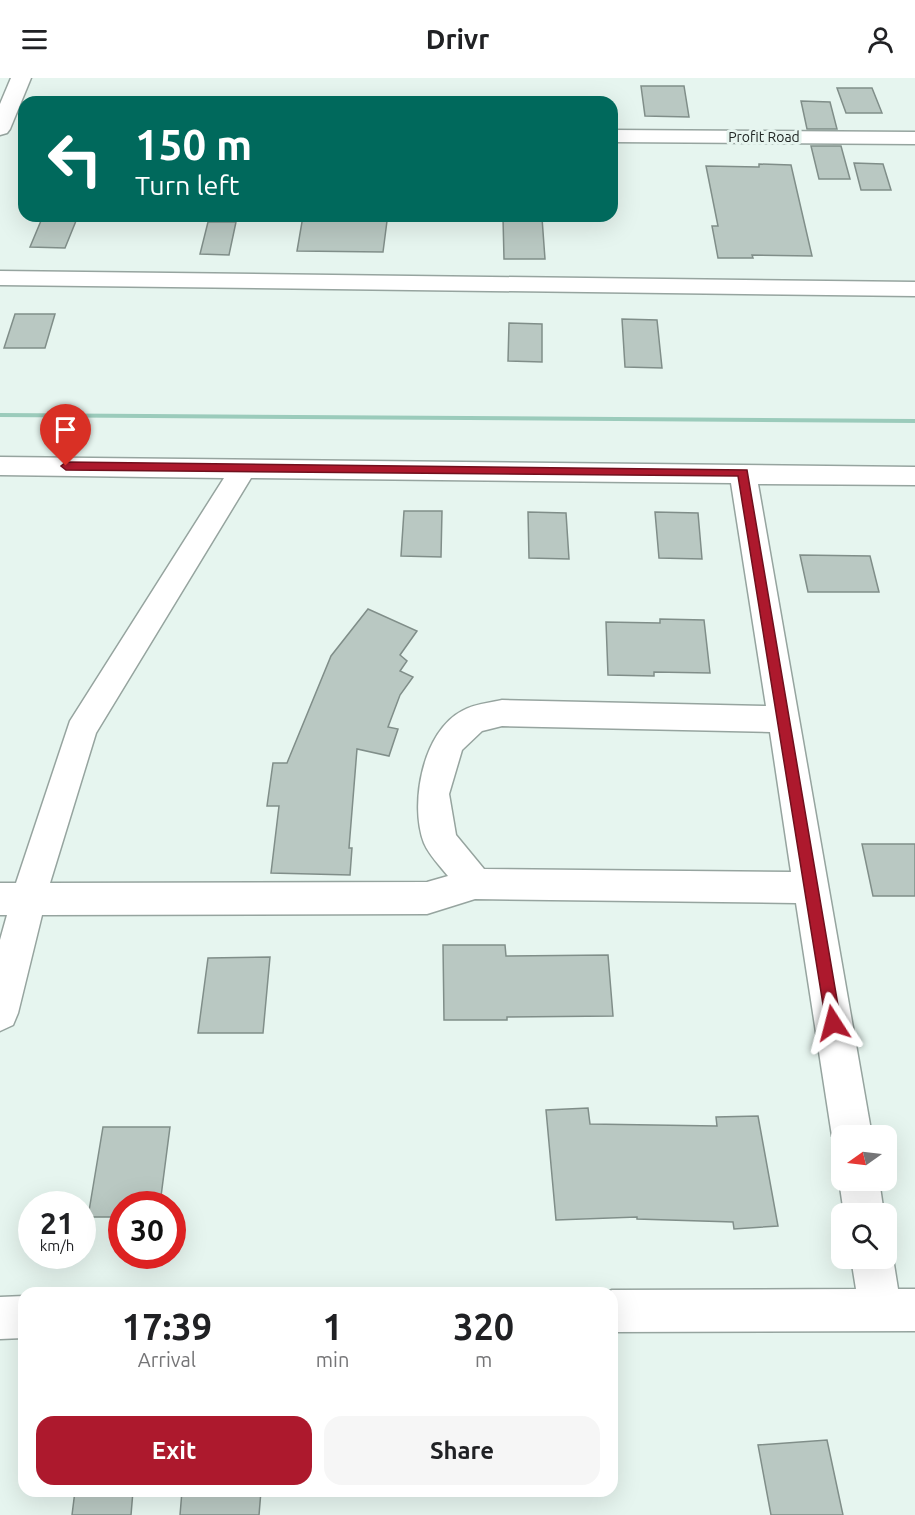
<!DOCTYPE html>
<html lang="en">
<head>
<meta charset="utf-8">
<style>
	:root { --surface:#fff; --page:#f6f6f6; --text:#202124; --muted:#757577; --accent:#ad192d }
	body { margin:0; font-family:Ubuntu,sans-serif; background:var(--page); color:var(--text); height:100vh; display:flex; flex-direction:column; font-size:22px; white-space:nowrap }
	* { box-sizing:border-box; margin:0 }
	p { font-size:20px; color:var(--muted) }
	.icon { flex:none; width:33px; height:33px; fill:none; stroke:currentColor; stroke-width:2; stroke-linecap:round; stroke-linejoin:round }
	.map { position:relative; flex:1; overflow:hidden }
	.panel { position:absolute; left:18px; top:1209px; width:600px; height:210px; display:flex; flex-direction:column; background:var(--surface); border-radius:18px; box-shadow:0 6px 24px #0002 }
	.panel>* { flex:none }
	.banner { position:absolute; left:18px; top:18px; width:600px; height:126px; border-radius:18px; box-shadow:0 6px 24px #0002; background:#00695c; color:#fff; overflow:hidden }
	.needle { width:39px; rotate:256deg }
	.fabs { position:absolute; left:831px; top:1047px; display:grid; gap:12px }
	.fabs a { display:grid; place-items:center; width:66px; height:66px; border-radius:12px; background:var(--surface); box-shadow:0 6px 24px #0002; font-size:30px }
	.speed { position:absolute; left:18px; top:1113px; display:flex; gap:12px; font-size:30px; font-weight:700; text-align:center }
	.speed>* { display:grid; place-content:center; width:78px; height:78px; border-radius:50%; background:var(--surface); box-shadow:0 6px 24px #0002; line-height:1 }
	.speed small { font-size:15px; font-weight:400 }
	.speed .limit { border:9px solid #d22; background:#fff; color:#111 }
	.pin { position:absolute; display:grid; place-items:center; width:51px; height:51px; color:#fff; margin:-62px -26px; border-radius:50% 50% 50% 0; rotate:-45deg; box-shadow:0 0 6px #0007 }
	.pin .icon { rotate:45deg }
	.me { position:absolute; width:66px; margin:-33px; rotate:351deg; stroke-linejoin:round; filter:drop-shadow(0 0 4px #0008) }
	.turn { display:flex; align-items:center; gap:21px; height:126px; padding:0 18px; font-size:27px }
	.turn .icon { width:78px; height:78px; stroke-width:2.5 }
	.turn b { display:block; font-size:42px; line-height:51px }
	.eta { display:flex; justify-content:space-evenly; align-items:center; height:102px; text-align:center }
	.eta b { font-size:36px; font-weight:700; line-height:42px }
	.primary-button { display:flex; gap:12px; margin-top:auto; padding:12px 18px }
	.primary-button a { flex:1; height:69px; border-radius:18px; background:var(--accent); color:#fff; font-size:24px; font-weight:700; line-height:69px; text-align:center }
	.primary-button a+a { background:var(--page); color:var(--text) }
	header { display:flex; justify-content:space-between; align-items:center; height:78px; padding:0 18px; background:var(--surface); font-size:27px; font-weight:700 }
	.map>svg:first-child { display:block }
	.lines { fill:none; stroke-linecap:round; stroke-linejoin:round }
	.stream { fill:#9bcbbb; fill-rule:evenodd }
	.building { fill:#b9c8c2; stroke:#808e89; stroke-width:1.5 }
	.minor-casing { stroke:#96a49f; stroke-width:3 }
	.minor { fill:#fff; fill-rule:evenodd }
	.route { fill:#ad192d; stroke:#70101d; stroke-width:1.5 }
	.labels { text-anchor:middle; stroke-width:6; stroke-linejoin:round; paint-order:stroke }
	.far-street-label { font-size:14px; fill:#202523; stroke:#e6f5ef }
</style>
</head>
<body>
<header><svg class="icon" aria-label="menu" viewBox="0 0 24 24"><path d="M4 6h16M4 12h16M4 18h16"/></svg>Drivr<svg class="icon" aria-label="person" viewBox="0 0 24 24"><circle cx="12" cy="8" r="4"/><path d="M4 21q1-7 8-7t8 7"/></svg></header>
<div class="map">
<svg width="915" height="1437" viewBox="0 0 915 1437">
	<rect width="100%" height="100%" fill="#e6f5ef"/>
	<g class="lines">
		<polygon class="stream" points="0,335 915,341 915,345 0,339"/>
	</g>
	<g class="building">
		<polygon points="641,8 684,8 689,39 645,38"/>
		<polygon points="837,10 872,10 882,35 846,35"/>
		<polygon points="801,23 830,24 837,51 807,51"/>
		<polygon points="811,68 841,68 850,101 819,101"/>
		<polygon points="854,85 883,86 891,112 861,112"/>
		<polygon points="759,86 791,87 812,178 752,177 753,180 718,180 712,148 718,148 706,88 759,89"/>
		<polygon points="43,138 78,138 65,170 30,169"/>
		<polygon points="303,138 341,138 340,142 387,143 383,174 297,173"/>
		<polygon points="503,140 542,140 545,181 504,181"/>
		<polygon points="208,144 236,144 229,177 200,176"/>
		<polygon points="15,236 55,236 45,270 4,270"/>
		<polygon points="622,241 657,242 662,290 625,289"/>
		<polygon points="509,245 542,246 542,284 508,283"/>
		<polygon points="404,433 442,433 441,479 401,478"/>
		<polygon points="528,434 566,435 569,481 529,480"/>
		<polygon points="655,434 698,435 702,481 659,480"/>
		<polygon points="800,477 870,478 879,514 808,514"/>
		<polygon points="368,531 417,553 400,577 407,583 400,593 413,599 400,617 388,649 398,651 389,678 357,671 349,770 352,770 350,797 271,795 279,728 267,728 273,685 287,685 331,578"/>
		<polygon points="660,541 704,542 710,595 654,594 654,598 608,597 606,544 660,545"/>
		<polygon points="862,766 915,766 915,818 873,818"/>
		<polygon points="443,867 505,867 506,878 608,877 613,938 507,939 507,942 444,942"/>
		<polygon points="270,879 263,955 198,955 208,880"/>
		<polygon points="588,1030 590,1046 717,1048 716,1039 758,1038 778,1148 734,1151 733,1144 637,1141 637,1139 556,1142 546,1032"/>
		<polygon points="103,1049 170,1049 160,1126 122,1126 122,1139 88,1139"/>
		<polygon points="827,1362 843,1437 771,1437 758,1367"/>
		<polygon points="75,1413 133,1413 131,1437 72,1437"/>
		<polygon points="182,1413 261,1413 259,1437 180,1437"/>
	</g>
	<g class="lines">
		<defs>
			<g id="minor">
				<polygon points="11,0 31,0 10,51 7,55 0,57 0,26"/>
				<polygon points="612,52 915,54 915,66 612,64"/>
				<polygon points="0,193 915,204 915,218 0,207"/>
				<path d="M0,379L915,389V407L758,406L872,1058H842V1073L838,1072L832,1058L796,825L475,821L427,836L42,837L18,935L13,947L0,953V862L7,837H0V805H16L70,643L224,400L0,397ZM251,400L731,405L766,628L502,622C489,625 473,626 462,633C423,653 409,726 424,765C429,777 440,788 448,798L427,804L50,805L96,655ZM502,648L770,654L791,794L484,791L456,757L449,716L462,672L482,653Z"/>
				<polygon points="842,1096 842,1102 879,1102 884,1136 844,1136 839,1102"/>
				<polygon points="886,1165 893,1180 898,1211 915,1211 915,1253 612,1254 612,1215 604,1215 612,1212 856,1211 851,1180 886,1180"/>
				<polygon points="24,1218 24,1260 0,1261 0,1219"/>
			</g>
		</defs>
		<use href="#minor" class="minor-casing"/>
		<use href="#minor" class="minor"/>
	</g>
	<polygon class="route" points="66,384 747,392 841,945 839,950 833,952 828,950 826,945 738,398 66,392 61,388"/>
	<g class="labels">
		<g class="far-street-label">
			<text x="764" y="64">Profit Road</text>
		</g>
	</g>
</svg>
<div class="fabs">
<a><svg class="needle" viewBox="-14 -14 28 28"><path d="M0-13l5 13h-10z" fill="#e53935"/><path d="M0 13l5-13h-10z" fill="#757577"/></svg></a>
<a><svg class="icon" aria-label="search" viewBox="0 0 24 24"><circle cx="10" cy="10" r="6"/><path d="M15 15l6 6"/></svg></a>
</div>
<div class="speed"><div>21<small>km/h</small></div><div class="limit">30</div></div>
<div class="pin" style="left:66px;top:388px;background:#d93025"><svg class="icon" aria-label="arrive" viewBox="0 0 24 24"><path d="M6 21V4h12l-3 4 3 4H6"/></svg></div>
<svg class="me" style="left:833px;top:945px" viewBox="-20 -20 40 40"><path d="M0-17L14 15 0 8-14 15z" fill="#ad192d" stroke="#fff" stroke-width="4"/></svg>
<div class="banner">
<div class="turn"><svg class="icon" aria-label="left" viewBox="0 0 24 24"><path d="M17 20v-9H6M10 6l-5 5 5 5"/></svg><div><b>150 m</b>Turn left</div></div>
</div>
<section class="panel">
<div class="eta">
<div><b>17:39</b><p>Arrival</p></div>
<div><b>1</b><p>min</p></div>
<div><b>320</b><p>m</p></div>
</div>
<div class="primary-button"><a>Exit</a><a>Share</a></div>
</section>
</div>
</body>
</html>
